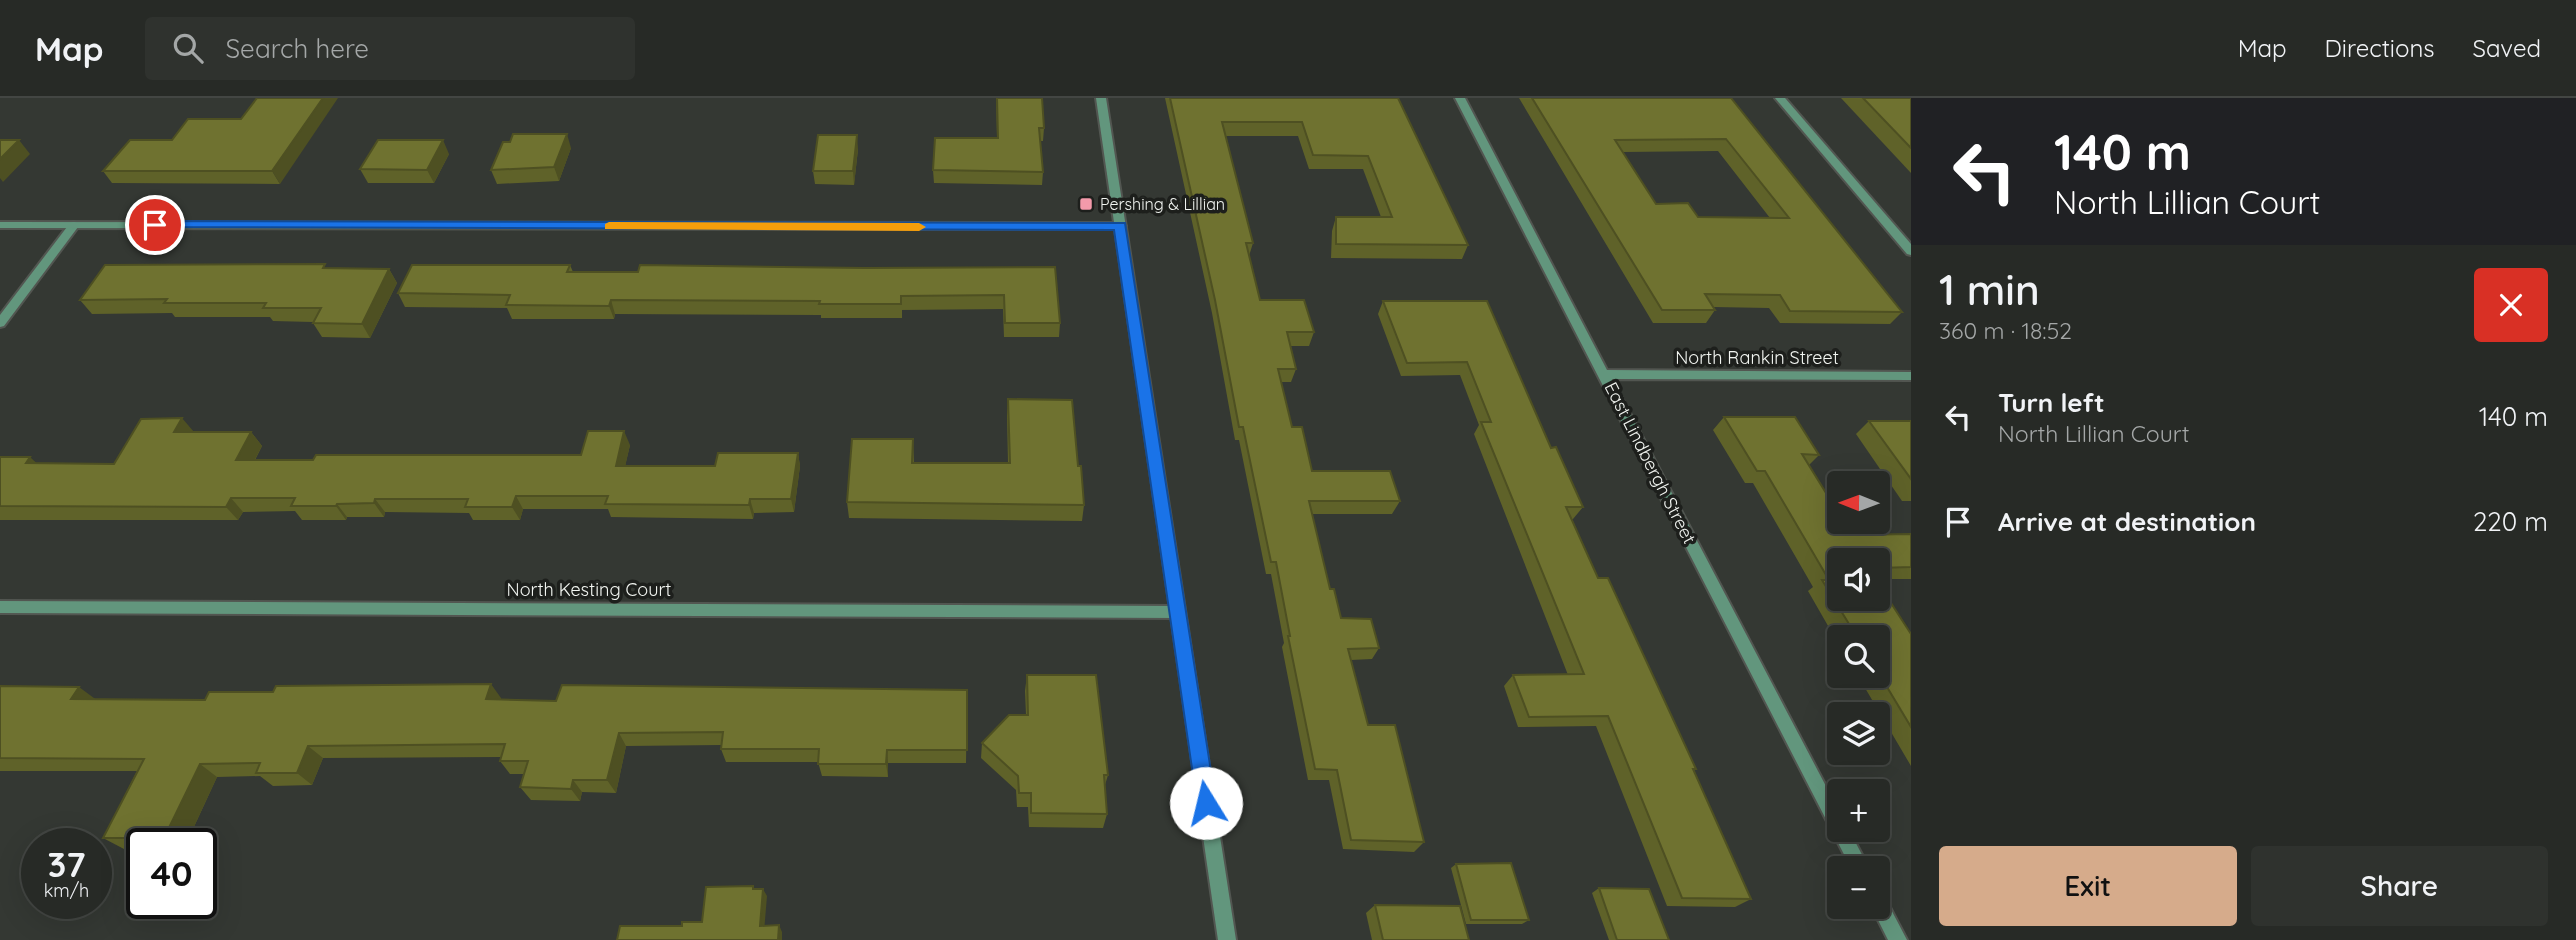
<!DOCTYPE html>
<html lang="en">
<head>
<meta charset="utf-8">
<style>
	:root { --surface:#272a26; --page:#2f322e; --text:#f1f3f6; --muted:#a4a7a7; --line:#434643; --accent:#d6ab8b }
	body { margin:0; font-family:Quicksand,sans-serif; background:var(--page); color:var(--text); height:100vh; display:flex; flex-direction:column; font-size:26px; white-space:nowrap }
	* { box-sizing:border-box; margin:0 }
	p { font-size:23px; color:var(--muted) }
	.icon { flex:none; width:38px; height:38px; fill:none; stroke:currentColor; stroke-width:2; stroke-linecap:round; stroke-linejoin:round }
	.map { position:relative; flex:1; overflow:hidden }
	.drawer { display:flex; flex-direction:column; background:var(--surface); width:665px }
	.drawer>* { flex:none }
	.guide { background:#202124; color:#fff; overflow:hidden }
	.needle { width:46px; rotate:271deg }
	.tools { position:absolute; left:1827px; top:373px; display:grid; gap:14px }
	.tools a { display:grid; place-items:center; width:63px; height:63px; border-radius:7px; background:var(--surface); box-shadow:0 7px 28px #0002,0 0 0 2px var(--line); font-size:35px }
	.speed { position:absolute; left:21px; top:730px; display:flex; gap:14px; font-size:35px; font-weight:700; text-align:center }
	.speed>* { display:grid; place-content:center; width:91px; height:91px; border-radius:50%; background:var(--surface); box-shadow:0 7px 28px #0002,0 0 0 2px var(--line); line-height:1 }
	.speed small { font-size:18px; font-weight:400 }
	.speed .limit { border:4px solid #111; border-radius:10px; background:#fff; color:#111 }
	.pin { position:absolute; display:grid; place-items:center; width:60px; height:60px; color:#fff; margin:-30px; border:4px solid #fff; border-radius:50%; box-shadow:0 2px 7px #0007 }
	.me { position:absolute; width:77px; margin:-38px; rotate:351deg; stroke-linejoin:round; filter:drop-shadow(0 0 5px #0008) }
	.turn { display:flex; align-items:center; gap:24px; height:147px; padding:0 28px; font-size:32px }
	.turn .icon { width:91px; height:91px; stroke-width:2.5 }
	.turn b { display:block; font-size:49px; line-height:60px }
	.round { display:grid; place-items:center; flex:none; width:74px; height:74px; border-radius:7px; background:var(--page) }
	.head { display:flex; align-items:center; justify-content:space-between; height:119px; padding:0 28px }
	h1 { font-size:42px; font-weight:600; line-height:52px }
	.primary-button { display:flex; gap:14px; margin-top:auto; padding:14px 28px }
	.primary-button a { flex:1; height:80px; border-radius:7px; background:var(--accent); color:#111; font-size:28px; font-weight:600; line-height:80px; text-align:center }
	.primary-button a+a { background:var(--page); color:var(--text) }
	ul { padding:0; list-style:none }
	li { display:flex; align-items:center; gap:21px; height:105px; padding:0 28px }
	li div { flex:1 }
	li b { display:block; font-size:26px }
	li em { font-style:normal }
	header { display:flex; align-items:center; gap:42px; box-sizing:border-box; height:98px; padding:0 35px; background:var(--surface); border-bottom:2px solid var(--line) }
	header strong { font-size:33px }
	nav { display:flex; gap:38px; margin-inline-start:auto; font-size:24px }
	.search { width:490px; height:63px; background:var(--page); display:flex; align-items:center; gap:18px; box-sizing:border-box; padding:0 24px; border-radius:7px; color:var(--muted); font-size:26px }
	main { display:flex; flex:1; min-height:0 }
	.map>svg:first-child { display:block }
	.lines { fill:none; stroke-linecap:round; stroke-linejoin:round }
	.service-casing { stroke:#525651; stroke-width:4 }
	.minor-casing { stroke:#525651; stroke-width:4 }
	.tertiary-casing { stroke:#525651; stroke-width:4 }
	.service { fill:#62967d; fill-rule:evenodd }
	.minor { fill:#62967d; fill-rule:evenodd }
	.tertiary { fill:#62967d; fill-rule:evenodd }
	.wall { fill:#5f6229; fill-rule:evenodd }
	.shaded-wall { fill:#4e5022 }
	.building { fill:#6f7230; stroke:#4e5022; stroke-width:2; fill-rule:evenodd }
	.route { fill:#1a73e8; stroke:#114b97; stroke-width:2 }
	.slow { fill:#f59e0b }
	.poi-dot { fill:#f39aaa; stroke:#1d1f1c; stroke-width:2.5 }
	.labels { text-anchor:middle; stroke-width:7; stroke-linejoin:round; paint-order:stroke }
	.far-poi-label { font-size:16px; fill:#f2f5f1; stroke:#1d1f1c; text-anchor:start }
	.street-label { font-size:18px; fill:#f2f5f1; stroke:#1d1f1c }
</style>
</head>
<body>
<header>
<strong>Map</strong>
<div class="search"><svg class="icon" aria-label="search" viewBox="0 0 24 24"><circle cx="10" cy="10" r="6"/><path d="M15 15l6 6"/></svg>Search here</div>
<nav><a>Map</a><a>Directions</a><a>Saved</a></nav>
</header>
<main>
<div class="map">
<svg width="1911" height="842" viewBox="0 0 1911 842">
	<rect width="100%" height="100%" fill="#343833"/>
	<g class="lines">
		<defs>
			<polygon id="service" points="74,124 80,127 78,129 4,228 0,229 0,217 70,125"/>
			<g id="minor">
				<polygon points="1455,0 1465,0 1607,272 1911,274 1911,282 1612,281 1839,713 1839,732 1849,732 1869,770 1851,770"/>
				<polygon points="1775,0 1785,0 1911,146 1911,157 1907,156"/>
				<polygon points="0,124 1120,125 1126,128 1120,131 0,130"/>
				<polygon points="0,503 1177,508 1182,509 1184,514 1182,519 1177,520 0,515"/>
				<polygon points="1878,795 1884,798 1907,842 1888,842 1871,808 1878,808"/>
			</g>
			<polygon id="tertiary" points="1096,0 1106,0 1236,842 1218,842"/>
		</defs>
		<use href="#service" class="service-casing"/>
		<use href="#minor" class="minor-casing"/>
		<use href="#tertiary" class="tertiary-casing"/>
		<use href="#service" class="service"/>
		<use href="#minor" class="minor"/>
		<use href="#tertiary" class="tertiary"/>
	</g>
	<g class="wall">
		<polygon points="996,0 1042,0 1044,30 1043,43 1040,43 1043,74 1042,87 934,85 933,72 997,40"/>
		<polygon points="1165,0 1398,0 1468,147 1462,161 1331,160 1332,133 1336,119 1381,119 1363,71 1309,71 1298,38 1226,38 1253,145 1249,158 1260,202 1314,234 1309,248 1290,248 1296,271 1291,284 1281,284 1292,329 1312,373 1400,403 1392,416 1312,416 1330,491 1341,520 1379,550 1372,561 1351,562 1368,627 1424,744 1414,754 1343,751 1329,682 1308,682 1282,549 1284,545 1271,476 1266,476 1239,342 1235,342 1212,215"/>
		<path d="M1519,0H1731L1902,214L1890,226L1780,225L1769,210L1713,209L1715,212L1706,225H1653ZM1718,53L1770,120L1698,119L1656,106L1623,54Z"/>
		<polygon points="1841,0 1911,0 1911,75"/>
		<polygon points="241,21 280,86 112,85 103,73 172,42"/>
		<polygon points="510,44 571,50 559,83 497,86 491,72"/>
		<polygon points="858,51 854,87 815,86 813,73"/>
		<polygon points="449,56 434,85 368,85 360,71"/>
		<polygon points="570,167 573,174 1055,169 1060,225 1059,239 1004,239 1003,211 902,212 902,220 821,220 821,217 615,216 614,221 512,221 507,210 405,209 398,195"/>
		<polygon points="328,170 389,171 397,185 370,240 322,239 313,225 313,224 273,223 270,219 175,219 172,215 92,216 80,202"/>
		<polygon points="1383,203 1487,203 1551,350 1583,409 1573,421 1572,421 1598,480 1696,671 1694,673 1751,801 1735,809 1667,808 1596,628 1518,629 1504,588 1513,577 1568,577 1474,336 1479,327 1460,277 1401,278 1378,216"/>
		<polygon points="1008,301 1078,368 1084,407 1082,423 849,420 847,404 913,341 914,365 1008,365 1007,318"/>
		<polygon points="1724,319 1819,357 1809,367 1852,437 1911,436 1911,481 1878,481 1878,462 1839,462 1911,536 1911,668 1858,578 1878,578 1878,539 1839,539 1839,547 1808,493 1813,489 1753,385 1745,385 1713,332"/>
		<polygon points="1869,323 1911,323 1911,403 1902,403 1856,336"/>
		<polygon points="194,334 251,334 262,348 255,362 313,362 581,357 630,347 625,368 715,368 798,355 800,368 794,414 754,415 753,421 611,419 608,411 523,411 520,422 473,422 469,415 385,414 384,419 347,419 346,422 302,422 295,413 243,414 238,422 0,422 0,359 36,365 114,366"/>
		<polygon points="1027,577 1108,677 1105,687 1107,716 1103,730 1029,729 1028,709 1017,709 1016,692 981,660 982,645 1026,617 1025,593"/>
		<polygon points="0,588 96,601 205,602 501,600 501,602 556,603 967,592 966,665 888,665 888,679 822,678 818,664 726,664 721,651 721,647 626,648 616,695 582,694 580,703 531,702 520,689 524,676 510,676 500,663 501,659 323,660 312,687 273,688 260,678 217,679 186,746 142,746 142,751 124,751 103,740 137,673 0,673"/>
		<polygon points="1456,766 1529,822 1522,826 1466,826 1451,770"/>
		<polygon points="1599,790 1669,842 1609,842 1592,795"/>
		<polygon points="1375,807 1469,842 1372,842 1366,815"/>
	</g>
	<g class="shaded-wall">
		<polygon points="323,0 338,0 280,86 272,73"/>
		<polygon points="567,36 571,50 559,83 554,69"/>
		<polygon points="857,37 858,51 854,87 853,73"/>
		<polygon points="19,42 30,56 3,84 0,80 0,61"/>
		<polygon points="443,42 449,56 434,85 427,72"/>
		<polygon points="389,171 397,185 370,240 362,226"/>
		<polygon points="611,202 615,216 614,221 609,208"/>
		<polygon points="182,320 194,334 174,334"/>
		<polygon points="624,333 630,347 622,382 616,368"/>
		<polygon points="251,334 262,348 247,376 236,362"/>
		<polygon points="798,355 800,368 794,414 791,401"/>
		<polygon points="30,359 45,373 26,365"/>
		<polygon points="516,398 523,411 520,422 512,409"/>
		<polygon points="231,400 243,414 238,422 226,409"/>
		<polygon points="375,401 385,414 384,419 374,405"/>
		<polygon points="750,401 754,415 753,421 749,407"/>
		<polygon points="337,406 347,419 346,422 336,408"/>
		<polygon points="491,586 501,600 497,615 486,601"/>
		<polygon points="79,589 98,603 71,601"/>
		<polygon points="619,635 626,648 616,695 607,682"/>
		<polygon points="308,648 323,660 312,687 297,675"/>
		<polygon points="887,652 888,665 888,679 886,666"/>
		<polygon points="200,666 217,679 186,746 173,746 164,740"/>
		<polygon points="573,682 582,694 580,703 571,691"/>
		<polygon points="763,791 767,798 764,834 760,828"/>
		<polygon points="779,827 782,834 782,842 778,842"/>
	</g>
	<g class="building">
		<polygon points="257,0 323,0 272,73 103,73 130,42 172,42 188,21 241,21"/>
		<polygon points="997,0 1042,0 1044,30 1039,30 1043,74 933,72 935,40 998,40"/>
		<polygon points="1170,0 1398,0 1468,147 1336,146 1336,119 1392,119 1368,58 1313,57 1302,24 1222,24 1253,145 1246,145 1260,202 1304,202 1314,234 1287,234 1296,271 1278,271 1292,329 1302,329 1312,373 1390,373 1400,403 1309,403 1330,491 1334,491 1341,520 1371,521 1379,550 1348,551 1368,627 1395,627 1424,744 1351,742 1337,672 1315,671 1288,538 1290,538 1276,464 1271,464 1243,329 1239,329 1215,202"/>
		<path d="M1532,0H1731L1902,214L1790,213L1780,197L1705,196L1715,212H1662ZM1726,41L1789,120L1698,119L1688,105L1656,106L1615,42Z"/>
		<polygon points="1863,0 1911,0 1911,50"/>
		<polygon points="513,36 567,36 554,69 491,72 503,44 510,44"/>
		<polygon points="818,37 857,37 853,73 813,73"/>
		<polygon points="0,42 19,42 0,61"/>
		<polygon points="378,42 443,42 427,72 360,71"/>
		<polygon points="325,166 323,170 389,171 362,226 313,225 321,210 263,210 266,205 164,205 167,201 80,202 105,167"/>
		<polygon points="412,167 570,167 567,174 638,174 640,167 865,170 1055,169 1060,225 1005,225 1004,197 901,198 901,206 819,206 820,203 611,202 609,208 506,207 510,197 398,195"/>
		<polygon points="1383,203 1487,203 1551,350 1556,349 1583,409 1566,409 1598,480 1608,480 1696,671 1693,671 1751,801 1682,800 1608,618 1529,619 1513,577 1584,576 1481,324 1491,324 1467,264 1407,265"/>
		<polygon points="1008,301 1072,302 1078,368 1081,368 1084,407 847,404 852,341 913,341 912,365 1010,365"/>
		<polygon points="1724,319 1795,319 1819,357 1802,356 1839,416 1839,424 1844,424 1852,437 1911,436 1911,469 1878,470 1878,462 1839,462 1839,500 1878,500 1878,485 1911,536 1911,629 1878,574 1878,539 1857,539 1822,482 1829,482 1765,373 1757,373"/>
		<polygon points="182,320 174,334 251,334 236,362 313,362 316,357 581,357 588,333 624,333 616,368 715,368 718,355 798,355 791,401 750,401 749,407 605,406 608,398 516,398 512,409 465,409 468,401 375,401 374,405 337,406 336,408 291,408 295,400 231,400 226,409 0,408 0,359 30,359 26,365 114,366 141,321"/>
		<polygon points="1869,323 1911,323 1911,381"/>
		<polygon points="1027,577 1096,577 1108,677 1104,677 1107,716 1031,715 1031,695 1019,695 1018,678 982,645 1009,617 1028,617"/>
		<polygon points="491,586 486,601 556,603 562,587 967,592 967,652 887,652 886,666 818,666 819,651 721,651 723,634 619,635 607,682 573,682 571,691 520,689 528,663 500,663 505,646 308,648 297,675 256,675 260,665 200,666 164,740 103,740 144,661 0,660 0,588 79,589 71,601 205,602 209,594 273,594 276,588"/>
		<polygon points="1511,765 1529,822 1471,822 1456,766"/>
		<polygon points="753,788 753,791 763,791 760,828 779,827 778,842 617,842 620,828 682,828 682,824 702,824 706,789"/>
		<polygon points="1599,790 1649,791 1669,842 1617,842"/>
		<polygon points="1375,807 1460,808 1469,842 1383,842"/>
	</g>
	<polygon class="route" points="155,123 1125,125 1216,705 1213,712 1206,715 1200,712 1197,705 1114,132 150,129 148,127"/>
	<polygon class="slow" points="609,124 919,125 926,129 919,133 605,131 605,126"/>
	<rect class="poi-dot" x="1079" y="99" width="14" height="14" rx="3.5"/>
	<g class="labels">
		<g class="far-poi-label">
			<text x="1100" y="112">Pershing &amp; Lillian</text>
		</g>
		<g class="street-label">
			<text x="1757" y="266">North Rankin Street</text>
			<text transform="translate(1650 365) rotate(63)" y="6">East Lindbergh Street</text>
			<text x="589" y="498">North Kesting Court</text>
		</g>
	</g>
</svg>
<div class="tools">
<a><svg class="needle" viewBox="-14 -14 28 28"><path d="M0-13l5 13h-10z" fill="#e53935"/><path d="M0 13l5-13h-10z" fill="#a4a7a7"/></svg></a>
<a><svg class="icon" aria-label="sound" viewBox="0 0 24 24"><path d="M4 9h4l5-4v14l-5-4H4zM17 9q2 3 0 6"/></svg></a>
<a><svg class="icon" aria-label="search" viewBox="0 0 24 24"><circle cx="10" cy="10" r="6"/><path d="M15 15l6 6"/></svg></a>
<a><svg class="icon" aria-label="layers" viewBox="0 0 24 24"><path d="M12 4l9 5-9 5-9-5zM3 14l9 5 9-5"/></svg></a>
<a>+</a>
<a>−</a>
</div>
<div class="speed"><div>37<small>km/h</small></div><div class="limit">40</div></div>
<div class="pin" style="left:155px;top:127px;background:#d93025"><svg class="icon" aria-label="arrive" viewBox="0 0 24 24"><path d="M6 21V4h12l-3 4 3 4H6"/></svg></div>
<svg class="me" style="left:1206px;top:705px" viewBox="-20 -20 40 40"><circle r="19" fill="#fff"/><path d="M0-13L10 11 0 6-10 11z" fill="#1a73e8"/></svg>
</div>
<section class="drawer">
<div class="guide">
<div class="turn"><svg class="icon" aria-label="left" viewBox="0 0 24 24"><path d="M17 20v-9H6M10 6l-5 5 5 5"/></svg><div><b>140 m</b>North Lillian Court</div></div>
</div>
<div class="head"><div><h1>1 min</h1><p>360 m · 18:52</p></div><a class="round" style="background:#d93025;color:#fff"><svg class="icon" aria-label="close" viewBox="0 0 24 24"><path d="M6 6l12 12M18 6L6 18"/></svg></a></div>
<ul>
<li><svg class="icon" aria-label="left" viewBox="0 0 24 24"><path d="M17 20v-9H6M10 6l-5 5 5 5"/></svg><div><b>Turn left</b><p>North Lillian Court</p></div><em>140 m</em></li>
<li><svg class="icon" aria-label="arrive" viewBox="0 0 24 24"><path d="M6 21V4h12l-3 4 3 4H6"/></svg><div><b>Arrive at destination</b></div><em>220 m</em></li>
</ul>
<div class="primary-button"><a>Exit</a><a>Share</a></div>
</section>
</main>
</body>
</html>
